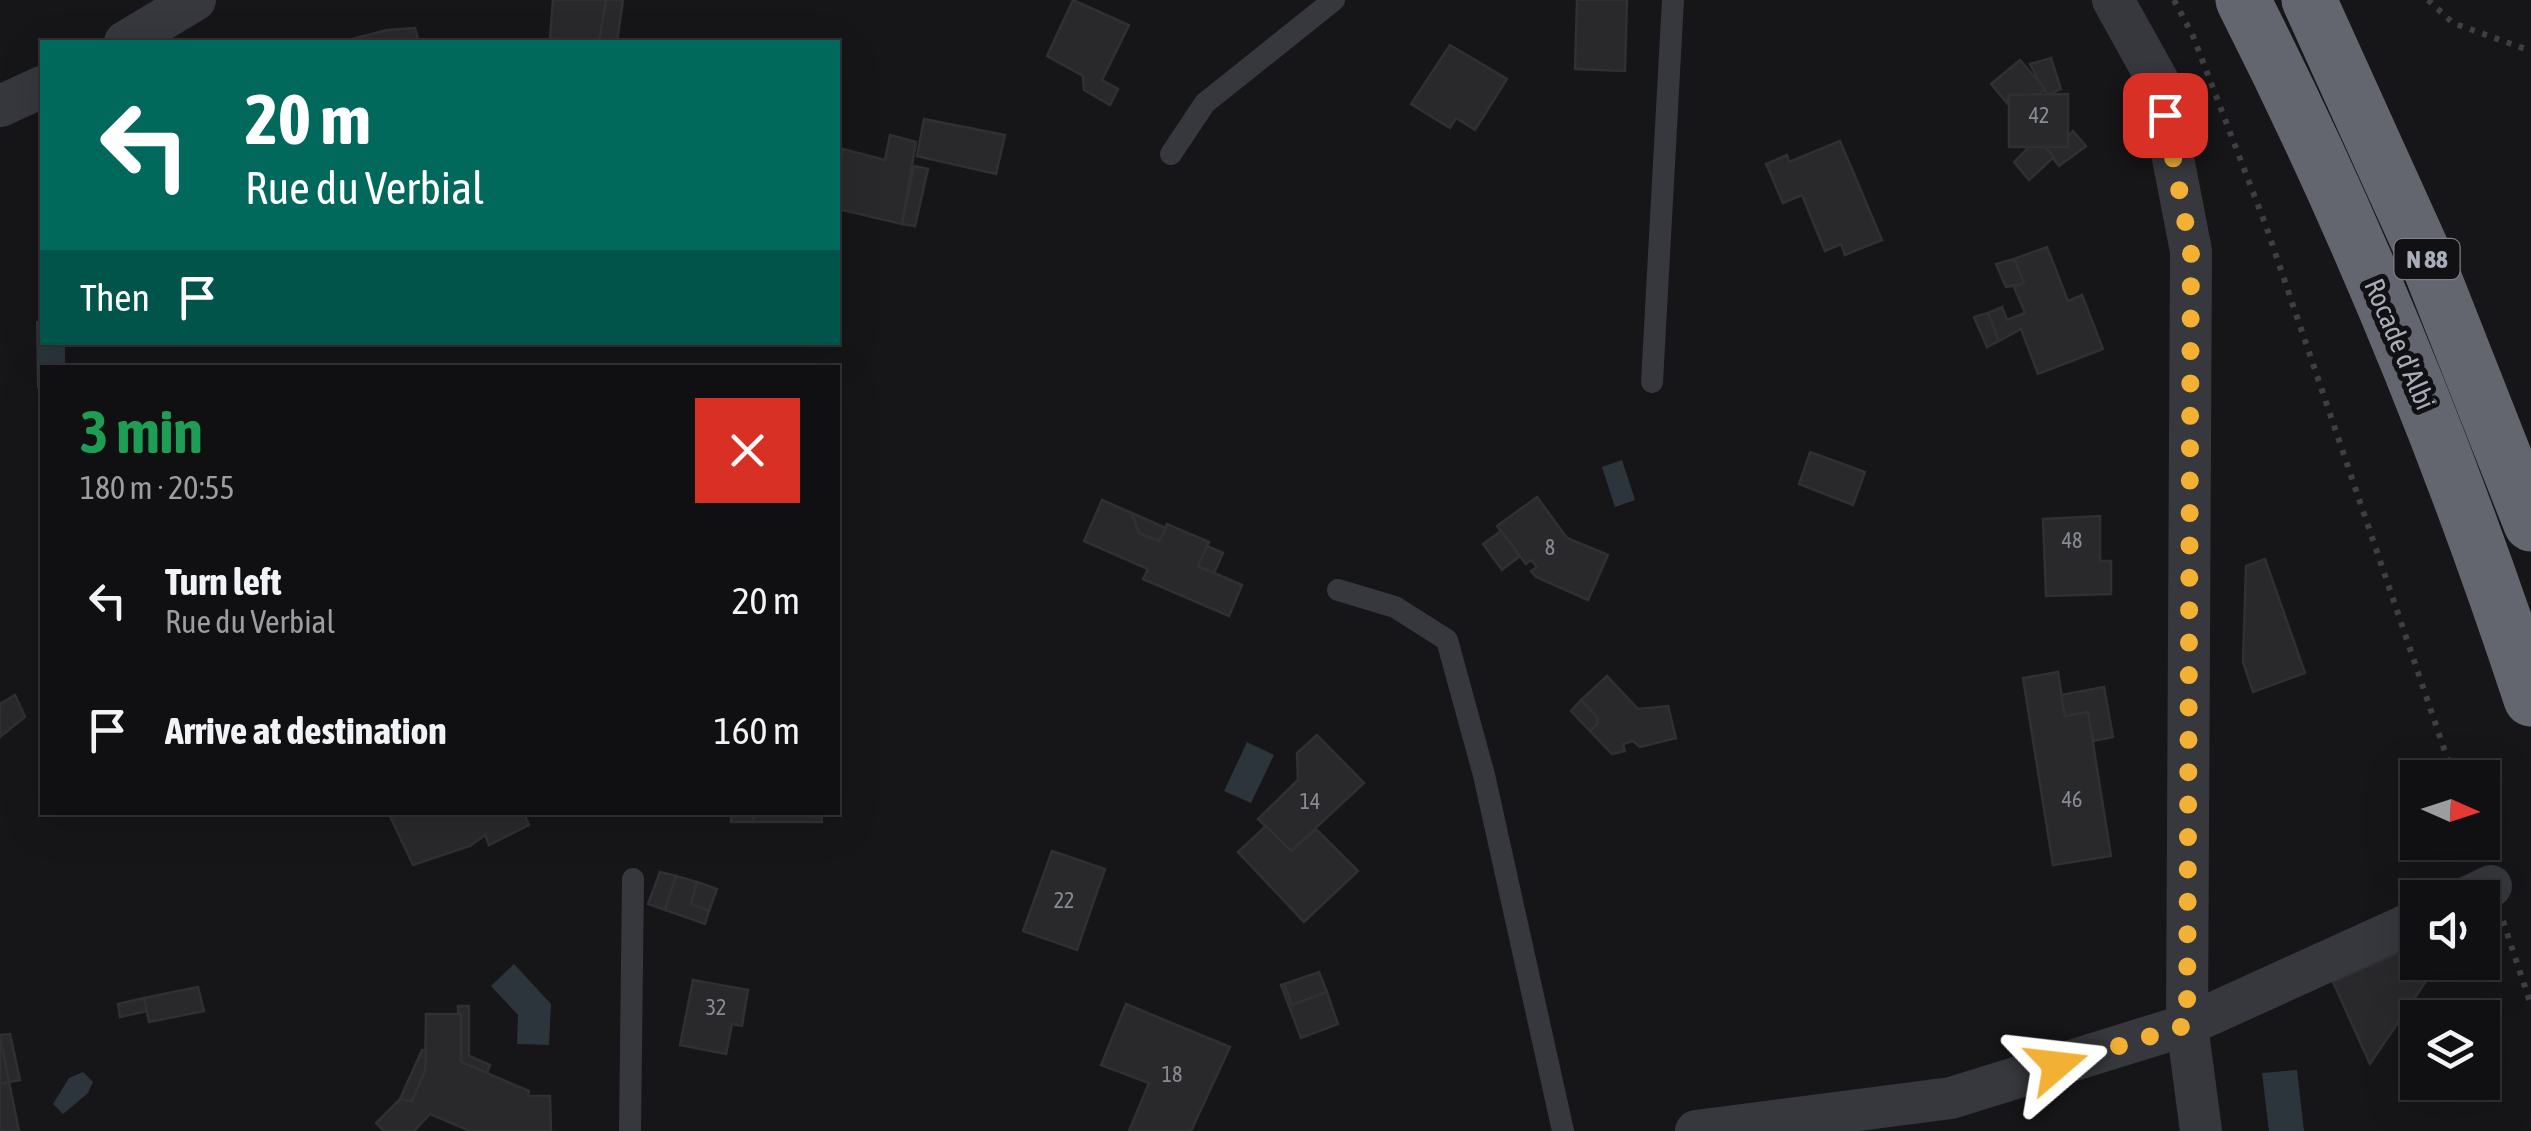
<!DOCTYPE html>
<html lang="en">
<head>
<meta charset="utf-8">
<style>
	:root { --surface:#101012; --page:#1e1e20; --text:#f1f3f6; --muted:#9c9d9f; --line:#303032 }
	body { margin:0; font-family:"Asap Condensed",sans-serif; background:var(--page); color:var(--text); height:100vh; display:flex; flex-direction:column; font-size:38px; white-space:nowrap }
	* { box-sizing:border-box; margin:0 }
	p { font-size:32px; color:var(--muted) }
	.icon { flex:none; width:55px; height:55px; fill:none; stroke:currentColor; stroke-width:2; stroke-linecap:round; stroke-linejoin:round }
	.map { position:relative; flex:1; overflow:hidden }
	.panel { position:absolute; left:40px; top:365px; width:800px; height:450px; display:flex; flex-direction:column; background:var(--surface); border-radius:0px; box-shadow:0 10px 40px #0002,0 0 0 2px var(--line) }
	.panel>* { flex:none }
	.top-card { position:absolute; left:40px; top:40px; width:800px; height:305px; border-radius:0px; box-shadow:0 10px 40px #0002,0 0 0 2px var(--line); background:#00695c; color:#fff; overflow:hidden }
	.needle { width:65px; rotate:93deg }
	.tools { position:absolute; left:2400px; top:760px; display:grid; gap:20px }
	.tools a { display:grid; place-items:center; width:100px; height:100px; border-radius:0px; background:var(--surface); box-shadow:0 10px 40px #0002,0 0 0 2px var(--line); font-size:50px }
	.pin { position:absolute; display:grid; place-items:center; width:85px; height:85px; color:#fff; margin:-42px; border-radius:20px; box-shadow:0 5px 15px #0006 }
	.me { position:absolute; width:110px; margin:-55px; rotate:73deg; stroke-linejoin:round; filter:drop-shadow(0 0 8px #0008) }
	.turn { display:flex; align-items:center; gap:35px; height:210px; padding:0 40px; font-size:45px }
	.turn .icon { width:130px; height:130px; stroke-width:2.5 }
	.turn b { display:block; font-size:70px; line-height:85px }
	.then { display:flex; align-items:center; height:95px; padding:0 40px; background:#0003; gap:20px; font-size:38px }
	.round { display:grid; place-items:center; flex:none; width:105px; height:105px; border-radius:0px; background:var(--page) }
	.summary { display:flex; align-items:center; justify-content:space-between; height:170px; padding:0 40px }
	h1 { font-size:60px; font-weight:700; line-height:75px; color:#1e9e55 }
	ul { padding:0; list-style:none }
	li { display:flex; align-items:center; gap:30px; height:130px; padding:0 40px }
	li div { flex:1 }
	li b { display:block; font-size:38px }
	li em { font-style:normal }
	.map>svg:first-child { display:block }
	.water { fill:#2c353c }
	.building { fill:#29292c; stroke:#303034; stroke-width:2.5 }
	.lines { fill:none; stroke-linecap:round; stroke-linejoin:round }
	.path { stroke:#3d3f44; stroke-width:6; stroke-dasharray:5 8; stroke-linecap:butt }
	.lane { stroke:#37383d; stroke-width:22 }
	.street { stroke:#37383d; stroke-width:42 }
	.highway { stroke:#63666e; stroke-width:55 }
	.route { stroke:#f2b134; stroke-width:18; stroke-dasharray:0 32.4 }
	.labels { text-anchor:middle; stroke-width:10; stroke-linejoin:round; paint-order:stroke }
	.number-label { font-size:22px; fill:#888b94 }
	.shield { fill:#111113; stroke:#7b7e86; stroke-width:2.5 }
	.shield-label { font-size:25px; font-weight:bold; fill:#a8adb8 }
	.street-label { font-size:28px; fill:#a8adb8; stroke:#111113 }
</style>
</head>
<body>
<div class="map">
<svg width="2531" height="1131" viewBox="0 0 2531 1131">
	<rect width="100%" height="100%" fill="#161618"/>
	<g class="water">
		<polygon points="36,321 42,321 42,342 65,343 65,367 42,368 42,388 37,388"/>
		<polygon points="1622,460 1635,500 1615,507 1602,467"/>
		<polygon points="1247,742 1274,755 1251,803 1224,791"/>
		<polygon points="514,964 551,1004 549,1045 517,1044 518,1015 491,986"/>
		<polygon points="2297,1070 2304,1131 2269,1131 2262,1073"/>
		<polygon points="83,1072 93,1082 88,1093 63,1114 53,1104 69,1078"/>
	</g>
	<g class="building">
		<polygon points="553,0 606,0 599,42 550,38"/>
		<polygon points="606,0 623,0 617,42 599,42"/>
		<polygon points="1073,0 1129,25 1102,80 1118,89 1110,105 1084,90 1083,76 1047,56"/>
		<polygon points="1577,0 1627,0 1625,71 1575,69"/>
		<polygon points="415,28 419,42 348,40 387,30"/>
		<polygon points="1450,45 1507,79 1475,130 1456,118 1450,128 1411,104"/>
		<polygon points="2051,58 2061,89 2047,95 2030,64"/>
		<polygon points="2020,60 2045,89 2039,95 2009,95 2007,103 1991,84"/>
		<polygon points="2068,94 2068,147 2009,147 2009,95"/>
		<polygon points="924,119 1005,135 996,174 917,156"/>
		<polygon points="2073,131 2086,146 2059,166 2045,147 2068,147 2068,136"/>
		<polygon points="890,135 916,142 902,224 838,209 838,175 843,149 885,160"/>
		<polygon points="1840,141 1882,240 1845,255 1841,244 1825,251 1802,195 1783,203 1766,164 1787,155 1789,162"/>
		<polygon points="2029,147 2045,147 2054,157 2029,180 2014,162"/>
		<polygon points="914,166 928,169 915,226 902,224"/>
		<polygon points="2047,247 2068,301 2082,295 2103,349 2038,374 2021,329 1999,341 1988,313 2002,307 2007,320 2025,313 2014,287 2024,283 2014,259"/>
		<polygon points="2014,259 2024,283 2006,287 1996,264"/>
		<polygon points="1988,313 1999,341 1987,347 1974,317"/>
		<polygon points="1810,452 1865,472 1853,505 1799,484"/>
		<polygon points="1537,497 1567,538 1608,555 1588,600 1536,577 1531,571 1537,567 1531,560 1526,564 1497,526"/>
		<polygon points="1102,500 1132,513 1139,533 1159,541 1167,524 1209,542 1198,566 1242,585 1229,616 1143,579 1148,569 1084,541"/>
		<polygon points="1132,513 1166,528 1159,541 1139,533"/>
		<polygon points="2100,516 2100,561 2111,561 2111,594 2046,596 2043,519"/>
		<polygon points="1501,531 1520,556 1502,570 1483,544"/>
		<polygon points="1207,546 1223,553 1214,573 1198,566"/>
		<polygon points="2265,559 2305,673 2253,692 2243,662 2246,566"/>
		<polygon points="2058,672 2065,716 2088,712 2111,856 2053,865 2023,678"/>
		<polygon points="1607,676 1638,709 1668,706 1676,738 1640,747 1633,741 1623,744 1625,751 1612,754 1590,731 1598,723 1597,717 1581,700"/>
		<polygon points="2104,687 2113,737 2093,741 2088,712 2065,716 2061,695"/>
		<polygon points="15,695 25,717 0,737 0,704"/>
		<polygon points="1581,700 1597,717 1598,723 1590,731 1571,711"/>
		<polygon points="1317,735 1364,783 1291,851 1258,819 1298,780 1297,753"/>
		<polygon points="388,812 523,812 529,825 489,845 485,835 470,846 413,865"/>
		<polygon points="731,812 753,812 754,822 731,822"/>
		<polygon points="753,812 821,812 822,822 754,822"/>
		<polygon points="1266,826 1291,851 1316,829 1358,871 1304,922 1238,852"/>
		<polygon points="1052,851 1105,869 1077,950 1023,931"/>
		<polygon points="660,872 676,876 665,910 648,904"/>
		<polygon points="676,876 697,882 691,904 709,911 705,924 665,910"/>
		<polygon points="697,882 717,889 709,911 691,904"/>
		<polygon points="2418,944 2418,962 2439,962 2370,1064 2333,982"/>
		<polygon points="1319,972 1327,992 1292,1005 1284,984"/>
		<polygon points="693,980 748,990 742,1026 732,1024 726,1054 680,1045"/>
		<polygon points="1284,984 1292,1005 1327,992 1338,1024 1301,1038 1281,985"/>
		<polygon points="198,987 204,1011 149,1022 144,998"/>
		<polygon points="144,998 147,1011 120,1017 118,1004"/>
		<polygon points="1126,1004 1230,1047 1191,1131 1129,1131 1149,1083 1101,1065"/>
		<polygon points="458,1006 469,1006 469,1056 490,1065 487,1073 461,1062"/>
		<polygon points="426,1014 461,1014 461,1062 529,1091 528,1096 550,1096 551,1131 470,1131 430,1114 414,1131 384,1131 376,1123 400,1099 412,1101 425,1071"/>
		<polygon points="0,1034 9,1082 0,1084"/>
		<polygon points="10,1034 20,1080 9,1082 0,1035"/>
		<polygon points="422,1050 426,1050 425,1071 412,1101 400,1099"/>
		<polygon points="9,1082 19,1131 0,1131 0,1084"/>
	</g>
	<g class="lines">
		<g class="path">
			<polyline points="2174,0 2193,36 2266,226 2454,778"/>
			<polyline points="2428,0 2453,23 2531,51"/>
			<polyline points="2503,921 2531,1005"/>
		</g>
		<g class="lane">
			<polyline points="1171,154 1205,103 1334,0"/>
			<polyline points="1652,382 1673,0"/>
			<polyline points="1338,590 1395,607 1447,640 1484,775 1563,1131"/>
			<polyline points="630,1131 633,879"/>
		</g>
		<g class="street">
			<polyline points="2113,0 2158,81 2191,251 2187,1025 2201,1131"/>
			<polyline points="125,42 195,0"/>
			<polyline points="0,106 42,87"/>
			<polyline points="2466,898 2491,886"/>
			<polyline points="1696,1131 1951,1098 2187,1025 2418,920"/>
		</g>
		<g class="highway">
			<path d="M2243,0C2357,225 2452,459 2531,699"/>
			<polyline points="2309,0 2429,265 2531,524"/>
		</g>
	</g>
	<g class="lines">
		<polyline class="route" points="2057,1065 2187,1025 2191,252 2165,115"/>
	</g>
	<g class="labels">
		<g class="number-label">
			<text x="2039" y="123">42</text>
			<text x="2072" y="548">48</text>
			<text x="1550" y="555">8</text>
			<text x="2072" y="807">46</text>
			<text x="1310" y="809">14</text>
			<text x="1064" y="908">22</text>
			<text x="716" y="1015">32</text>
			<text x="1172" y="1082">18</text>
		</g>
		<rect class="shield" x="2394.5" y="239" width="65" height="40" rx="8"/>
		<g class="shield-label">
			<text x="2427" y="268">N 88</text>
		</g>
		<g class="street-label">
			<text transform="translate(2400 344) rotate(67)" y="10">Rocade d'Albi</text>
		</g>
	</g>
</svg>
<div class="tools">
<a><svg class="needle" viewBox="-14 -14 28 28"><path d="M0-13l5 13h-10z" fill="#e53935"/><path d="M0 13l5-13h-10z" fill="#9c9d9f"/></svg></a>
<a><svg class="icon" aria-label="sound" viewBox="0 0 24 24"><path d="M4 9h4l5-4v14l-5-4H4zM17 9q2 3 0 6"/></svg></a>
<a><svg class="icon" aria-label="layers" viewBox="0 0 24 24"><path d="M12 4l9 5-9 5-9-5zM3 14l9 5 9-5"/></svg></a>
</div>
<div class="pin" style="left:2165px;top:115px;background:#d93025"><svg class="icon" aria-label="arrive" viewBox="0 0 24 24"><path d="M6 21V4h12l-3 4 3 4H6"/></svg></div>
<svg class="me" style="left:2057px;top:1065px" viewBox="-20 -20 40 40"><path d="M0-17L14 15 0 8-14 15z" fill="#f2b134" stroke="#fff" stroke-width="4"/></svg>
<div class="top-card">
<div class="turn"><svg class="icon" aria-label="left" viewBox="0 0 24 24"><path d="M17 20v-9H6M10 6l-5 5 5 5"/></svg><div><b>20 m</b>Rue du Verbial</div></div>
<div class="then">Then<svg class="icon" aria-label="arrive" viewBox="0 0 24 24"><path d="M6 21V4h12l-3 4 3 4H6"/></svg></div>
</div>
<section class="panel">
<div class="summary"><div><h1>3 min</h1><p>180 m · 20:55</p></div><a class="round" style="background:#d93025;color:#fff"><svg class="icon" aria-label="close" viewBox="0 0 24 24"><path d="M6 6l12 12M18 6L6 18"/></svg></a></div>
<ul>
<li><svg class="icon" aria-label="left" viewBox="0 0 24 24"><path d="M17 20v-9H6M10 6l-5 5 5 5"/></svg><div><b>Turn left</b><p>Rue du Verbial</p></div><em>20 m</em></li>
<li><svg class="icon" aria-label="arrive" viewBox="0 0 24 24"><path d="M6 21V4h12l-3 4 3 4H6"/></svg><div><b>Arrive at destination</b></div><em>160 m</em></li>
</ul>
</section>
</div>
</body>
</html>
